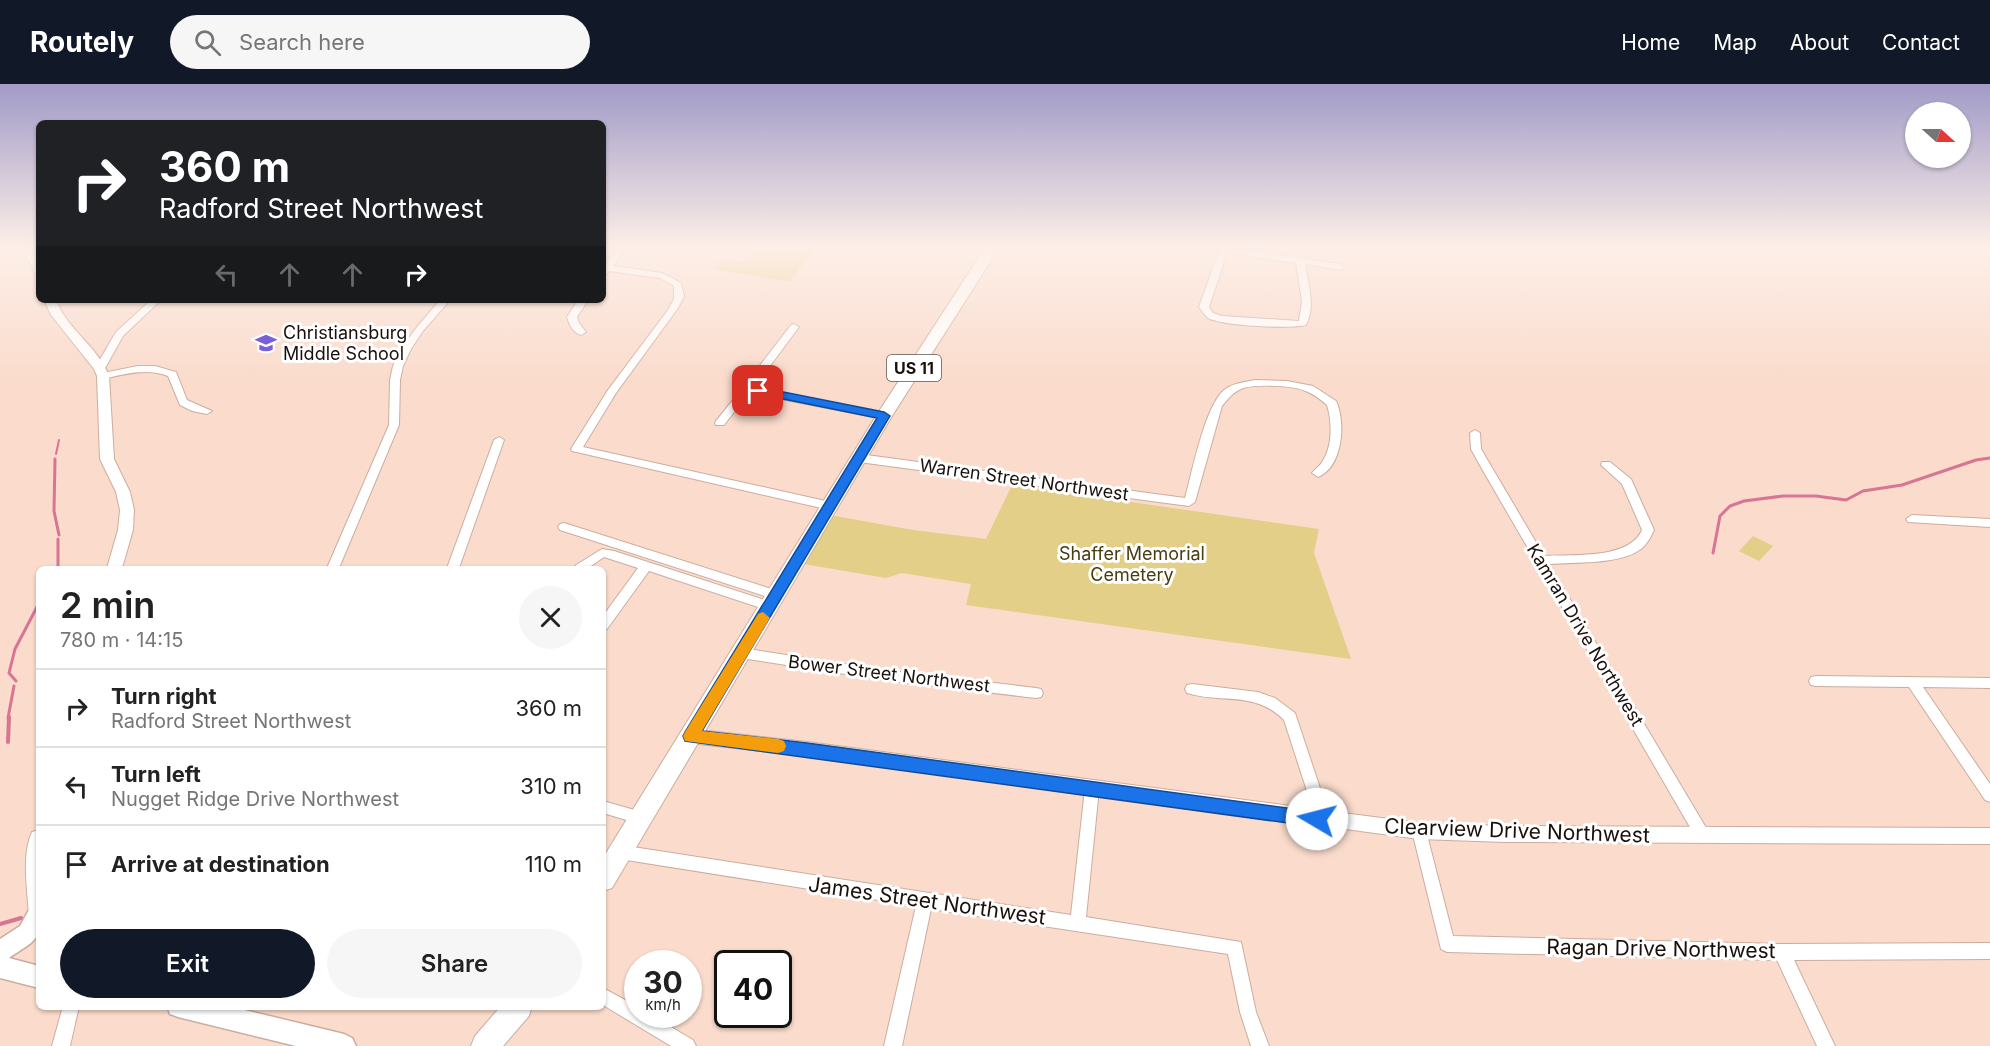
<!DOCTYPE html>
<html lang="en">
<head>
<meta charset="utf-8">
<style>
	:root { --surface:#fff; --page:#f6f6f6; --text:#222; --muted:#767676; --line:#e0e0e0; --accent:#111827 }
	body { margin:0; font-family:Inter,sans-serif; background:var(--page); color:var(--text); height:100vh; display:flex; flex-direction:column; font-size:22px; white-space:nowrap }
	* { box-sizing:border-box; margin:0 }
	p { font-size:20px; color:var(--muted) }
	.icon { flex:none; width:33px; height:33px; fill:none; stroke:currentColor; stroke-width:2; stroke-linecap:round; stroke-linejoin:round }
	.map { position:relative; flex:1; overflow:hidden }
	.side { position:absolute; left:36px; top:482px; width:570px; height:444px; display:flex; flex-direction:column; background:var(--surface); border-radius:9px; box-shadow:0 2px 4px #0004 }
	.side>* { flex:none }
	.guide { position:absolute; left:36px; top:36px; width:570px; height:183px; border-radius:9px; box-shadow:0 2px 4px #0004; background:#202124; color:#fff; overflow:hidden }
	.needle { width:39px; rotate:111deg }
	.fabs { position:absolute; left:1905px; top:18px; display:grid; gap:12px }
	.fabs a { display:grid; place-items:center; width:66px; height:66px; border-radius:50%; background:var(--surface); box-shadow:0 2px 4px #0004; font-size:30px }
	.speed { position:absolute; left:624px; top:866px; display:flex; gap:12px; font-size:30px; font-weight:700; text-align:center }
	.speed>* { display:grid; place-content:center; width:78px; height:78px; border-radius:50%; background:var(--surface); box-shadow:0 2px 4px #0004; line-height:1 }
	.speed small { font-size:15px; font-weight:400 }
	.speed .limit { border:3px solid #111; border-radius:9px; background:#fff; color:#111 }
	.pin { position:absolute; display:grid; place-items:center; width:51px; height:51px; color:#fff; margin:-26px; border-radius:12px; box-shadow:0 3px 9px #0006 }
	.me { position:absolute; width:66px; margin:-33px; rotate:278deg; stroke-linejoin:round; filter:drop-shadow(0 0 4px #0008) }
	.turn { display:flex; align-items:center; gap:21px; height:126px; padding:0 24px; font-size:27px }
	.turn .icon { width:78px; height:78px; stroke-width:2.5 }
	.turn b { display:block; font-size:42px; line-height:51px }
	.lanes { display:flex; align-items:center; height:57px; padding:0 24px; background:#0003; justify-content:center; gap:30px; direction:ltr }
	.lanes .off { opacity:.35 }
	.round { display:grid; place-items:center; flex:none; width:63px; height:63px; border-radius:32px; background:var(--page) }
	.summary { display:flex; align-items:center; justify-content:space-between; height:102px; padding:0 24px }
	h1 { font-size:36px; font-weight:600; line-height:45px }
	.button { display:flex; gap:12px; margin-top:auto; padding:12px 24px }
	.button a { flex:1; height:69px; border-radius:36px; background:var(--accent); color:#fff; font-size:24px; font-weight:600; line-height:69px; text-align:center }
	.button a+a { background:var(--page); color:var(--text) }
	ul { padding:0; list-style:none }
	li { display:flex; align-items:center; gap:18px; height:78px; padding:0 24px; border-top:2px solid var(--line) }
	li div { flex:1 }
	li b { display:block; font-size:22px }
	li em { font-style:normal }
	header { display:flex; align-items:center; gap:36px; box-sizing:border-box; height:84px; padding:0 30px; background:var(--accent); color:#fff }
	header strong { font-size:28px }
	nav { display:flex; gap:33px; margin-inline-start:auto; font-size:21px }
	.search { width:420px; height:54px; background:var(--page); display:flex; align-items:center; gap:15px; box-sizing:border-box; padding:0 21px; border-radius:33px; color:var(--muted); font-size:22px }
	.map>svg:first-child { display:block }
	.green { fill:#e3cf87 }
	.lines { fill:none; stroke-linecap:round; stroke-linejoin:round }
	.stream-far2 { stroke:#d77595; stroke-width:2 }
	.stream-far1 { stroke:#d77595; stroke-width:3 }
	.stream { stroke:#d77595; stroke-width:4 }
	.minor-casing { stroke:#cbad9f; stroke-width:2 }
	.tertiary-casing { stroke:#cbad9f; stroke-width:2 }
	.secondary-casing { stroke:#cbad9f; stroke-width:3 }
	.primary-casing { stroke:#cbad9f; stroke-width:2 }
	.minor { fill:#fff; fill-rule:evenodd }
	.tertiary { fill:#fff; fill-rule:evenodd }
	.secondary { fill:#fff; fill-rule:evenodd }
	.primary { fill:#fff; fill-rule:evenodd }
	.route { fill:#1a73e8; stroke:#114b97; stroke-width:1.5 }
	.slow { fill:#f59e0b }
	.labels { text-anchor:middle; stroke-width:6; stroke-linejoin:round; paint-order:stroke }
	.shield { fill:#fff; stroke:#5f5854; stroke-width:1.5 }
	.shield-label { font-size:16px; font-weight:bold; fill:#1a100b }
	.poi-label { font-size:18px; fill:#1a100b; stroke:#fff; text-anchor:start }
	.street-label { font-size:18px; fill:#1a100b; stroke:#fff }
	.park-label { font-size:18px; fill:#483d11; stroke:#fff }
	.near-street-label { font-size:21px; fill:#1a100b; stroke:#fff }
</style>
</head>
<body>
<header>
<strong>Routely</strong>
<div class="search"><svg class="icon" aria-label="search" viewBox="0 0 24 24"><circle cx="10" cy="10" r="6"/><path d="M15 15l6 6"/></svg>Search here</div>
<nav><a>Home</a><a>Map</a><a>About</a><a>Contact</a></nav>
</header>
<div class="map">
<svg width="1990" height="962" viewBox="0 0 1990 962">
	<rect width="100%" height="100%" fill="#fadbcc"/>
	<g class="green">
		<polygon points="757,164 817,164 789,198 714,185 723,175 743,178"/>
		<polygon points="1012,401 1319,445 1314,469 1351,575 966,521 971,500 902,489 886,494 804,480 831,434 835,432 913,446 986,455"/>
		<polygon points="1753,452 1773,462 1759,477 1739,467"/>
	</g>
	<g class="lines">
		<polyline class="stream-far2" points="56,370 59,356"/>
		<g class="stream-far1">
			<polyline points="55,375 54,427 59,451"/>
			<polyline points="58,455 58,484"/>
			<polyline points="1713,469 1720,432 1730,422 1744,417 1783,412 1816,412 1846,416 1863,407 1902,401 1976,376 1990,374"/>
			<polyline points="16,597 9,589 15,565 39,519"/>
			<polyline points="8,634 14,602"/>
		</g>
		<g class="stream">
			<polyline points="8,658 9,633"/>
			<polyline points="0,840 21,834"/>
		</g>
		<defs>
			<g id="minor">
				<polygon points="618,164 626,164 613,182 662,189 681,199 684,212 678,224 616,309 583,363 830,418 834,419 836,422 834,425 830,426 572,367 571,365 608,306 668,226 674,215 674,202 660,194 609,187 607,190 603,190 603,183"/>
				<path d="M1210,164H1228L1340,180L1344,183L1340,186L1305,180C1308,200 1316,222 1306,241C1290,245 1223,242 1208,234C1205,231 1202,227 1199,223L1219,167ZM1227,169L1296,179L1302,217L1299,237L1222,232L1213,229L1209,223Z"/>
				<polygon points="151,216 161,216 123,252 104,286 96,286 95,284 116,248"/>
				<polygon points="440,216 450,216 423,247 411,265 403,282 400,296 399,341 339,484 327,484 389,341 390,296 393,282 401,265 417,243"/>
				<path d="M578,216H588L577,233L579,239L586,248L581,251C573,249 569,240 567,233Z"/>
				<path d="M794,240L799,243L758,298L763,301V305L884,329L889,332L888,334L884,335L760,311L745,314L724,341H716L715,339L716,337L737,311L734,308L736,300L748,297L791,241ZM751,302L753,304L752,307H744L745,304Z"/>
				<path d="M138,282H155L176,288L187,316L212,327L207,330L192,327L180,321L168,292C146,284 125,290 103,295L98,292L108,288Z"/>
				<path d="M1255,296L1287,297L1313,302L1336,317C1346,338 1343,383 1318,393L1312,389C1315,385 1320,382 1322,378C1333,363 1332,337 1327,321C1321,316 1315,311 1308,308C1295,301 1257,300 1243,304C1233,308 1228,315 1222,322L1195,418L1189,422L859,378L854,374L859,370L1185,414C1192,388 1205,322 1224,306C1233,299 1245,298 1255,296Z"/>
				<path d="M1475,346L1480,349L1481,365L1544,472C1572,470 1629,476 1642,446L1622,400L1601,381L1602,378H1610L1631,395L1654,446C1651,453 1647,460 1641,465C1620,481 1574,478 1549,480L1708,747L1710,752L1708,757L1703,759L1698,757L1482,385L1471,365L1470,349Z"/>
				<polygon points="499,353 504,356 459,484 447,484 494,356"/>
				<polygon points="1912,431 1990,435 1990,443 1908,438 1906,435"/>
				<polygon points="564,439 781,508 783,511 781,514 777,516 560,446 558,443 560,440"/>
				<polygon points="602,465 614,467 774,519 776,522 774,525 770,527 649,487 607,545 603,547 603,532 638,484 604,473 588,484 574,484 576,481"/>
				<polygon points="741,564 884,586 1036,604 1041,605 1043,609 1041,613 1036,614 884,596 741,574 736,573 735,569 736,565"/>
				<polygon points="1816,592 1990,594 1990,604 1923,603 1990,700 1990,718 1985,716 1909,603 1816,602 1811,601 1809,597 1811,593"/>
				<path d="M1192,600L1258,608L1275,614L1295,629L1320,704L1324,735L1322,740L1317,741L1312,740L1310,735L1306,704L1284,636C1254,606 1222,620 1187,609L1185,605L1187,601Z"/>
				<polygon points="1092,699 1097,701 1099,705 1086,833 1241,858 1256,928 1269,962 1251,962 1240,928 1228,870 931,825 902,962 884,962 916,822 620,775 615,773 612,768 615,763 620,761 1071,831 1085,705 1087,701"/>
				<polygon points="603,717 645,729 647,734 645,739 640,740 603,729"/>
				<polygon points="1419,740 1424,742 1426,747 1453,852 1782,860 1990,859 1990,875 1794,876 1835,962 1817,962 1777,876 1447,868 1441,865 1412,747 1414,742"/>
				<polygon points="603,904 638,923 638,930 649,930 693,956 696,962 671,962 603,921"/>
				<polygon points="63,922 79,922 70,962 52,962"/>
			</g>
			<g id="tertiary">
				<polygon points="19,164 29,164 39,175 39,191 35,190 30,178"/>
				<path d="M44,216H56C67,245 98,263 109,292L114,375L130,408L134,426L133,446L122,484H107L118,446L120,426L116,408L100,375L97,292L94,285L51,231Z"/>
				<polygon points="690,645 807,658 1419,739 1505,742 1990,744 1990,760 1505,758 1419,755 807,672 690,659 684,657 681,652 684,647"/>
				<path d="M39,746V842L32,840L29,833C28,807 21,772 32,748Z"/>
			</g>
			<g id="secondary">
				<path d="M39,821C39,859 40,853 9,874L39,882V904L0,894V855L20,842L30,824Z"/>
				<polygon points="167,922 228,922 344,950 352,954 356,962 296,962 178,933 170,930"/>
			</g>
			<g id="primary">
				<polygon points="985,164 999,164 892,332 612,804 603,807 603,774 876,332"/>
				<polygon points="501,922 532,922 529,932 503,962 471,962 475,952"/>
			</g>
		</defs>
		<use href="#minor" class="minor-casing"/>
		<use href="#tertiary" class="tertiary-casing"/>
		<use href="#secondary" class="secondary-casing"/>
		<use href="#primary" class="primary-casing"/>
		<use href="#minor" class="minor"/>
		<use href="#tertiary" class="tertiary"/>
		<use href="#secondary" class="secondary"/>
		<use href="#primary" class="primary"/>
	</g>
	<linearGradient id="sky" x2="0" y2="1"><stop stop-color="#a19bc7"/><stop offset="0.55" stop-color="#fdefe8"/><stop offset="1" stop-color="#fdefe8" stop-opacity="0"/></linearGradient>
	<rect width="1990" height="298" fill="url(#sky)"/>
	<polygon class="route" points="758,303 884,328 890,332 702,647 807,659 1317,728 1323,730 1325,735 1323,741 1317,743 685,657 683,652 685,648 877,334 754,309 754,304"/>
	<polygon class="slow" points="763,528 770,534 702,647 778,655 784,657 786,662 784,667 778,669 685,657 683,652 685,648 758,530"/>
	<defs>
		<symbol id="school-bare" viewBox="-9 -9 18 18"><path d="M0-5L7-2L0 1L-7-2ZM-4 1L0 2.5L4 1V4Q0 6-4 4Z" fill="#785ed8" stroke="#fff" stroke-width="2.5" paint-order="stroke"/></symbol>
	</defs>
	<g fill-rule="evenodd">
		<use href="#school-bare" x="251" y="244" width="30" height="30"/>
	</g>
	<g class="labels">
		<rect class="shield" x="887" y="271" width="54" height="26" rx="4.5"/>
		<g class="shield-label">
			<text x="914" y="290">US 11</text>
		</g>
		<g class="poi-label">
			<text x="283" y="255">Christiansburg<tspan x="283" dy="21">Middle School</tspan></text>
		</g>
		<g class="street-label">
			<text transform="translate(1024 396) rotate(8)" y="6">Warren Street Northwest</text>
			<text transform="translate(1585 551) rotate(59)" y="6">Kamran Drive Northwest</text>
			<text transform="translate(889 590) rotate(7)" y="6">Bower Street Northwest</text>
		</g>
		<g class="park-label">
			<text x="1132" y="476">Shaffer Memorial<tspan x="1132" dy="21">Cemetery</tspan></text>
		</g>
		<g class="near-street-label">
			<text transform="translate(1517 747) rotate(2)" y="7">Clearview Drive Northwest</text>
			<text transform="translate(927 817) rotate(8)" y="7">James Street Northwest</text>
			<text transform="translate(1661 865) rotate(1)" y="7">Ragan Drive Northwest</text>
		</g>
	</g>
</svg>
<div class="fabs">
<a><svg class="needle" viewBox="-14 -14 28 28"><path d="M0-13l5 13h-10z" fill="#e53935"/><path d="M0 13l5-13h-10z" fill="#767676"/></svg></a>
</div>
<div class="speed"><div>30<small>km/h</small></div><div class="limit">40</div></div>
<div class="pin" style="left:758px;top:307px;background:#d93025"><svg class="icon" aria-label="arrive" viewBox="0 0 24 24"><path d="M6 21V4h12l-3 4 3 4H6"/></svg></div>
<svg class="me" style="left:1317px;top:735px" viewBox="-20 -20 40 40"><circle r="19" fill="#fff"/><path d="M0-13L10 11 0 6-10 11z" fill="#1a73e8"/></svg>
<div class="guide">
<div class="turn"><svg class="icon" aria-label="right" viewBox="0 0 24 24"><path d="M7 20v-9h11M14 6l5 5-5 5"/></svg><div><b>360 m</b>Radford Street Northwest</div></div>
<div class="lanes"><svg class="icon off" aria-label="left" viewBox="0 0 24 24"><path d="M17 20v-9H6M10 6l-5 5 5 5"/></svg><svg class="icon off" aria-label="ahead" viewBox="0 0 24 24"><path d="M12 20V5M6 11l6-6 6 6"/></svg><svg class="icon off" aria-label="ahead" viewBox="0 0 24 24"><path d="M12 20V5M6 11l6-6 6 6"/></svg><svg class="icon" aria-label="right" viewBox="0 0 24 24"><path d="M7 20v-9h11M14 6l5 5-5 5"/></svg></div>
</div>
<section class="side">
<div class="summary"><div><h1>2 min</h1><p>780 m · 14:15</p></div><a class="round"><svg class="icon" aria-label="close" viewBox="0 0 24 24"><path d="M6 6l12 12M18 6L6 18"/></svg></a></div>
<ul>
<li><svg class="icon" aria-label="right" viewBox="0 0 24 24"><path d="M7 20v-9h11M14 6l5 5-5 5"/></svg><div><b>Turn right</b><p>Radford Street Northwest</p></div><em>360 m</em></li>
<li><svg class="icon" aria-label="left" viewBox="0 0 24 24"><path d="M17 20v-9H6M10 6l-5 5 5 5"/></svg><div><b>Turn left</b><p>Nugget Ridge Drive Northwest</p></div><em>310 m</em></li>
<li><svg class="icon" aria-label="arrive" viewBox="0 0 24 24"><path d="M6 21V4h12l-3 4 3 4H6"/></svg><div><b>Arrive at destination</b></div><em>110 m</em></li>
</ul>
<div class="button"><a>Exit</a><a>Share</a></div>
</section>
</div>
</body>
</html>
